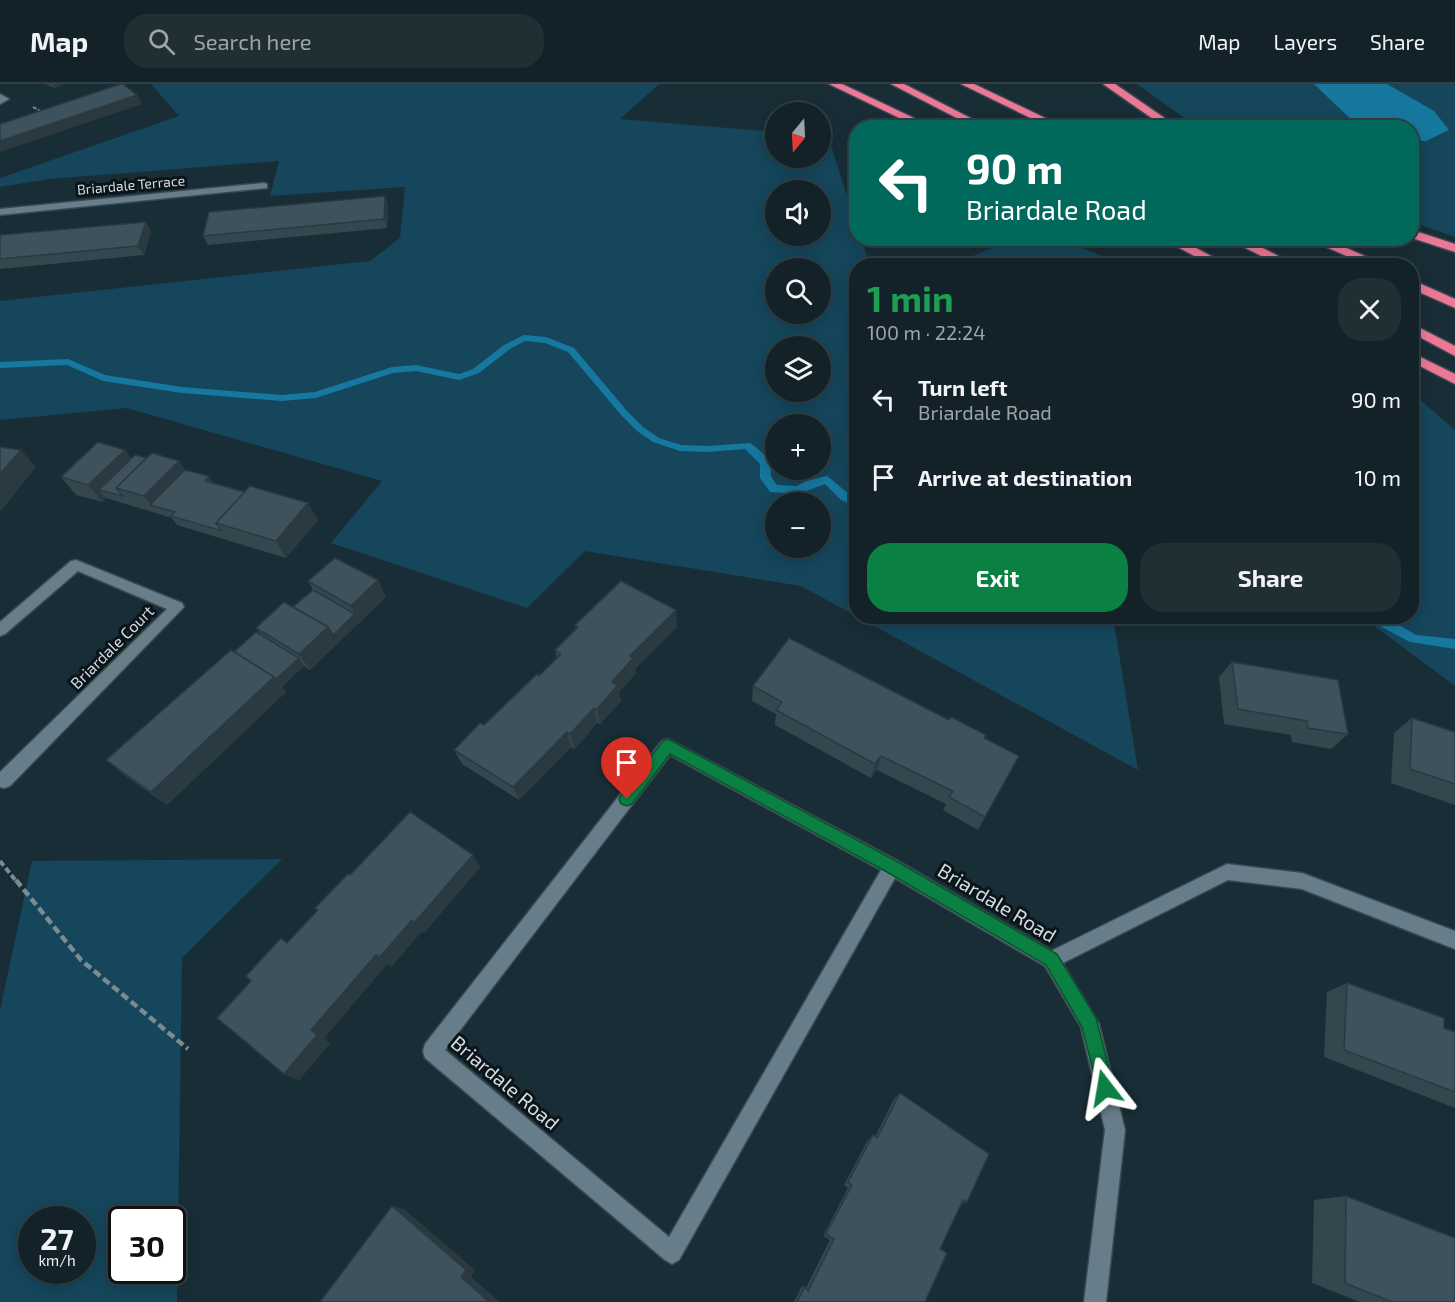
<!DOCTYPE html>
<html lang="en">
<head>
<meta charset="utf-8">
<style>
	:root { --surface:#132228; --page:#202f34; --text:#f1f3f6; --muted:#9da4a8; --line:#323f45; --accent:#0b8043 }
	body { margin:0; font-family:"Exo 2",sans-serif; background:var(--page); color:var(--text); height:100vh; display:flex; flex-direction:column; font-size:22px; white-space:nowrap }
	* { box-sizing:border-box; margin:0 }
	p { font-size:20px; color:var(--muted) }
	.icon { flex:none; width:33px; height:33px; fill:none; stroke:currentColor; stroke-width:2; stroke-linecap:round; stroke-linejoin:round }
	.map { position:relative; flex:1; overflow:hidden }
	.details { position:absolute; left:849px; top:174px; width:570px; height:366px; display:flex; flex-direction:column; background:var(--surface); border-radius:24px; box-shadow:0 3px 15px #0003,0 0 0 2px var(--line) }
	.details>* { flex:none }
	.guide { position:absolute; left:849px; top:36px; width:570px; height:126px; border-radius:24px; box-shadow:0 3px 15px #0003,0 0 0 2px var(--line); background:#00695c; color:#fff; overflow:hidden }
	.needle { width:39px; rotate:198deg }
	.buttons { position:absolute; left:765px; top:18px; display:grid; gap:12px }
	.buttons a { display:grid; place-items:center; width:66px; height:66px; border-radius:50%; background:var(--surface); box-shadow:0 3px 15px #0003,0 0 0 2px var(--line); font-size:30px }
	.speed { position:absolute; left:18px; top:1122px; display:flex; gap:12px; font-size:30px; font-weight:700; text-align:center }
	.speed>* { display:grid; place-content:center; width:78px; height:78px; border-radius:50%; background:var(--surface); box-shadow:0 3px 15px #0003,0 0 0 2px var(--line); line-height:1 }
	.speed small { font-size:15px; font-weight:400 }
	.speed .limit { border:3px solid #111; border-radius:9px; background:#fff; color:#111 }
	.pin { position:absolute; display:grid; place-items:center; width:51px; height:51px; color:#fff; margin:-62px -26px; border-radius:50% 50% 50% 0; rotate:-45deg; box-shadow:0 0 6px #0007 }
	.pin .icon { rotate:45deg }
	.me { position:absolute; width:66px; margin:-33px; rotate:346deg; stroke-linejoin:round; filter:drop-shadow(0 0 4px #0008) }
	.turn { display:flex; align-items:center; gap:21px; height:126px; padding:0 18px; font-size:27px }
	.turn .icon { width:78px; height:78px; stroke-width:2.5 }
	.turn b { display:block; font-size:42px; line-height:51px }
	.round { display:grid; place-items:center; flex:none; width:63px; height:63px; border-radius:24px; background:var(--page) }
	.summary { display:flex; align-items:center; justify-content:space-between; height:102px; padding:0 18px }
	h1 { font-size:36px; font-weight:700; line-height:45px; color:#1e9e55 }
	.cta { display:flex; gap:12px; margin-top:auto; padding:12px 18px }
	.cta a { flex:1; height:69px; border-radius:24px; background:var(--accent); color:#fff; font-size:24px; font-weight:700; line-height:69px; text-align:center }
	.cta a+a { background:var(--page); color:var(--text) }
	ul { padding:0; list-style:none }
	li { display:flex; align-items:center; gap:18px; height:78px; padding:0 18px }
	li div { flex:1 }
	li b { display:block; font-size:22px }
	li em { font-style:normal }
	header { display:flex; align-items:center; gap:36px; box-sizing:border-box; height:84px; padding:0 30px; background:var(--surface); border-bottom:2px solid var(--line) }
	header strong { font-size:28px }
	nav { display:flex; gap:33px; margin-inline-start:auto; font-size:21px }
	.search { width:420px; height:54px; background:var(--page); display:flex; align-items:center; gap:15px; box-sizing:border-box; padding:0 21px; border-radius:24px; color:var(--muted); font-size:22px }
	.map>svg:first-child { display:block }
	.green { fill:#15465b; fill-rule:evenodd }
	.water { fill:#16789f }
	.lines { fill:none; stroke-linecap:round; stroke-linejoin:round }
	.stream { fill:#16789f; fill-rule:evenodd }
	.lane-casing { stroke:#394951; stroke-width:3 }
	.street-casing { stroke:#394951; stroke-width:3 }
	.highway-casing { stroke:#394951; stroke-width:3 }
	.path-far2 { stroke:#7b8b92; stroke-width:2; stroke-dasharray:4 1.5; stroke-linecap:butt }
	.path-far1 { stroke:#7b8b92; stroke-width:4; stroke-dasharray:6 3; stroke-linecap:butt }
	.path { stroke:#7b8b92; stroke-width:4.5; stroke-dasharray:8 4; stroke-linecap:butt }
	.lane { fill:#677d89; fill-rule:evenodd }
	.street { fill:#677d89; fill-rule:evenodd }
	.highway { fill:#ec7896; fill-rule:evenodd }
	.wall { fill:#34474f }
	.shaded-wall { fill:#2b3940 }
	.building { fill:#3d525c; stroke:#2b3940; stroke-width:1.5 }
	.route { fill:#0b8043; stroke:#07532c; stroke-width:1.5 }
	.labels { text-anchor:middle; stroke-width:6; stroke-linejoin:round; paint-order:stroke }
	.far-street-label { font-size:14px; fill:#d1dde3; stroke:#0b1418 }
	.street-label { font-size:16px; fill:#d1dde3; stroke:#0b1418 }
	.near-street-label { font-size:20px; fill:#d1dde3; stroke:#0b1418 }
</style>
</head>
<body>
<header>
<strong>Map</strong>
<div class="search"><svg class="icon" aria-label="search" viewBox="0 0 24 24"><circle cx="10" cy="10" r="6"/><path d="M15 15l6 6"/></svg>Search here</div>
<nav><a>Map</a><a>Layers</a><a>Share</a></nav>
</header>
<div class="map">
<svg width="1455" height="1218" viewBox="0 0 1455 1218">
	<rect width="100%" height="100%" fill="#192d36"/>
	<g class="green">
		<path d="M151,0H659L620,35L775,48L776,74H820L821,52H828L856,140V154L861,155L870,181L856,182V532L801,502L585,467L527,524L331,459L382,397L127,324L0,336V217L370,177L400,154L405,103L270,112L279,77L49,95L0,103V94L179,32ZM820,106V152H776V106ZM776,184H820V230H776ZM776,262H820V308H776ZM776,340H820V386H776ZM776,418H820V464H776Z"/>
		<polygon points="1137,0 1455,0 1455,153 1412,138 1412,44 1205,43 1183,33"/>
		<polygon points="1013,155 1060,155 1123,181 952,181"/>
		<polygon points="1412,309 1455,346 1455,602 1362,533 1412,532"/>
		<polygon points="858,533 1113,533 1138,686"/>
		<path d="M282,775L182,874L177,1218H0V926L32,777ZM32,1136H82V1186H32ZM122,1136H172V1186H122Z"/>
	</g>
	<polygon class="water" points="1314,0 1387,0 1434,27 1449,46 1426,57 1412,56 1412,44 1359,43"/>
	<g class="lines">
		<g class="stream">
			<path d="M524,251L546,253L574,264L627,327L643,343L659,354L681,361L707,362L750,359C757,364 765,370 769,378C774,389 766,388 777,401L797,402L806,397L827,392L849,410L856,414V422L841,416L825,400L798,410L770,408L760,394V380L745,365L707,368L680,367L653,358L637,347L621,331L568,268L545,259L525,257L510,265L479,289L459,296L416,287L393,289L316,314L282,317L182,309L103,297L67,281L0,284V278L68,275L105,291L182,303L282,311L315,308L392,283L416,281L459,290L473,285L504,261Z"/>
			<polygon points="1373,532 1384,532 1416,551 1455,555 1455,565 1410,558 1376,540"/>
		</g>
		<defs>
			<polygon id="lane" points="1227,780 1302,789 1455,847 1455,865 1302,805 1228,796 1057,882 1051,885 1045,882 1042,876 1045,870"/>
			<g id="street">
				<polygon points="0,10 9,15 0,20"/>
				<polygon points="264,99 267,100 267,104 0,131 0,125"/>
				<polygon points="76,476 182,519 184,523 10,702 4,704 0,703 0,688 167,525 78,487 5,550 0,552 0,538 71,477"/>
				<path d="M668,655L898,777L1057,870L1099,940L1125,1046L1106,1218H1084L1105,1046L1081,943L1045,882L895,794L679,1176L672,1180L665,1176L425,974L423,967L425,960L662,657ZM670,671L881,786L669,1153L445,966Z"/>
			</g>
			<g id="highway">
				<polygon points="829,0 842,0 935,44 920,44"/>
				<polygon points="891,0 904,0 990,44 976,44"/>
				<polygon points="961,0 974,0 1066,44 1051,44"/>
				<polygon points="1103,0 1115,0 1179,44 1166,44"/>
				<polygon points="1412,146 1455,160 1455,168 1412,154"/>
				<polygon points="1161,154 1177,154 1230,182 1213,182"/>
				<polygon points="1226,154 1243,154 1298,182 1281,182"/>
				<polygon points="1306,154 1324,154 1387,182 1369,182"/>
				<polygon points="1412,196 1455,215 1455,224 1412,205"/>
				<polygon points="1412,240 1455,262 1455,272 1412,249"/>
				<polygon points="1412,269 1455,290 1455,300 1412,278"/>
			</g>
		</defs>
		<use href="#lane" class="lane-casing"/>
		<use href="#street" class="street-casing"/>
		<use href="#highway" class="highway-casing"/>
		<polyline class="path-far2" points="33,23 42,28"/>
		<polyline class="path-far1" points="0,777 17,798"/>
		<polyline class="path" points="16,796 81,876 188,965"/>
		<use href="#lane" class="lane"/>
		<use href="#street" class="street"/>
		<use href="#highway" class="highway"/>
	</g>
	<g class="wall">
		<polygon points="45,0 64,0 55,4"/>
		<polygon points="385,112 388,121 387,144 208,161 203,152"/>
		<polygon points="151,147 144,171 0,185 0,151"/>
		<polygon points="146,374 179,377 185,386 214,399 318,436 286,474 177,441 172,434 106,414 102,418 76,411 61,393 131,375"/>
		<polygon points="308,497 386,513 310,586 304,582 282,603 286,608 167,721 123,690 106,676 234,568 262,552 256,544 293,523 313,506"/>
		<polygon points="575,541 677,543 635,585 636,589 619,608 621,617 600,640 597,639 575,665 571,663 519,716 462,680 454,666 484,641 539,592 557,574 555,566 576,545"/>
		<polygon points="1232,578 1348,650 1331,665 1292,658 1291,651 1224,640 1219,593"/>
		<polygon points="753,602 984,654 1019,672 978,746 943,726 946,720 877,686 871,694 775,641 776,630 752,617"/>
		<polygon points="1412,634 1455,648 1455,721 1391,699 1394,649"/>
		<polygon points="480,783 424,849 422,847 391,883 387,880 324,954 330,959 299,996 284,990 287,859 350,791"/>
		<polygon points="1347,899 1444,944 1455,948 1455,1024 1324,973 1327,908"/>
		<polygon points="900,1009 967,1118 961,1120 940,1165 925,1218 794,1218 802,1202 806,1204 830,1156 823,1152 848,1104 844,1101 868,1056 873,1051 875,1053 894,1015"/>
		<polygon points="1346,1112 1455,1218 1360,1218 1312,1199 1314,1116"/>
	</g>
	<g class="shaded-wall">
		<polygon points="52,0 64,0 55,4"/>
		<polygon points="137,11 142,20 0,68 0,57"/>
		<polygon points="385,112 388,121 387,144 384,135"/>
		<polygon points="146,138 151,147 144,171 138,162"/>
		<polygon points="21,366 36,383 0,428 0,390"/>
		<polygon points="125,366 138,384 99,406 106,414 102,418 88,401"/>
		<polygon points="179,377 191,395 150,421 157,429 144,412"/>
		<polygon points="209,392 215,401 205,397"/>
		<polygon points="308,419 318,436 286,474 276,457"/>
		<polygon points="378,496 386,513 310,586 299,570 328,543 355,530 351,522"/>
		<polygon points="676,526 677,543 635,585 636,589 619,608 621,617 600,640 597,625 612,598 630,572"/>
		<polygon points="299,574 304,582 282,603 286,608 167,721 151,708 274,593"/>
		<polygon points="594,624 597,639 575,665 570,650"/>
		<polygon points="567,648 571,663 519,716 513,703"/>
		<polygon points="881,672 877,686 871,694 875,680"/>
		<polygon points="473,771 480,783 424,849 422,847 391,883 380,873 412,836"/>
		<polygon points="376,871 387,880 324,954 330,959 299,996 284,990 311,946"/>
		<polygon points="392,1122 404,1125 475,1186 471,1193 500,1218 489,1218 461,1193"/>
	</g>
	<g class="building">
		<polygon points="121,0 123,0 137,11 0,57 0,40"/>
		<polygon points="385,112 384,135 203,152 209,128"/>
		<polygon points="146,138 138,162 0,175 0,151"/>
		<polygon points="98,358 125,366 88,401 61,393"/>
		<polygon points="0,363 21,366 0,390"/>
		<polygon points="152,369 179,377 144,412 116,404"/>
		<polygon points="135,371 146,374 116,404 123,412 99,406"/>
		<polygon points="185,386 209,392 205,397 245,408 216,439 222,447 171,432 175,428 150,421"/>
		<polygon points="250,402 308,419 276,457 216,439"/>
		<polygon points="335,474 378,496 351,522 308,497"/>
		<polygon points="621,497 676,526 630,572 633,574 612,598 618,601 597,625 594,624 570,650 567,648 513,703 454,666 480,639 484,641 537,590 539,592 561,570 555,566 578,543 575,541"/>
		<polygon points="313,506 355,530 333,551 328,543 293,523"/>
		<polygon points="284,518 328,543 299,570 256,544"/>
		<polygon points="256,548 299,574 276,595 274,593 234,568"/>
		<polygon points="789,554 949,636 951,633 986,651 984,654 1019,672 985,733 949,713 953,707 881,672 875,680 776,626 782,618 753,602"/>
		<polygon points="231,566 274,593 151,708 106,676"/>
		<polygon points="1232,578 1338,596 1348,650 1308,644 1307,637 1238,625"/>
		<polygon points="1412,634 1455,648 1455,700 1410,685"/>
		<polygon points="410,728 473,771 414,839 412,836 380,873 376,871 311,946 317,951 284,990 217,934 251,897 246,892 281,854 287,859 318,826 315,824 348,790 350,791"/>
		<polygon points="1347,899 1444,934 1444,944 1455,948 1455,1008 1344,966"/>
		<polygon points="900,1009 989,1070 967,1118 963,1116 940,1165 947,1169 925,1218 797,1218 805,1203 808,1207 834,1155 826,1150 852,1101 848,1098 873,1051 877,1054"/>
		<polygon points="1346,1112 1455,1154 1455,1218 1392,1218 1345,1199"/>
		<polygon points="392,1122 466,1186 461,1193 489,1218 320,1218"/>
	</g>
	<polygon class="route" points="668,655 898,778 1057,870 1096,934 1114,1004 1111,1010 1105,1012 1099,1010 1082,943 1046,881 887,788 670,670 632,720 627,722 621,720 619,715 621,711 663,657"/>
	<g class="labels">
		<g class="far-street-label">
			<text transform="translate(131 101) rotate(-5)" y="5">Briardale Terrace</text>
		</g>
		<g class="street-label">
			<text transform="translate(112 563) rotate(-45)" y="6">Briardale Court</text>
		</g>
		<g class="near-street-label">
			<text transform="translate(997 819) rotate(31)" y="7">Briardale Road</text>
			<text transform="translate(505 999) rotate(40)" y="7">Briardale Road</text>
		</g>
	</g>
</svg>
<div class="buttons">
<a><svg class="needle" viewBox="-14 -14 28 28"><path d="M0-13l5 13h-10z" fill="#e53935"/><path d="M0 13l5-13h-10z" fill="#9da4a8"/></svg></a>
<a><svg class="icon" aria-label="sound" viewBox="0 0 24 24"><path d="M4 9h4l5-4v14l-5-4H4zM17 9q2 3 0 6"/></svg></a>
<a><svg class="icon" aria-label="search" viewBox="0 0 24 24"><circle cx="10" cy="10" r="6"/><path d="M15 15l6 6"/></svg></a>
<a><svg class="icon" aria-label="layers" viewBox="0 0 24 24"><path d="M12 4l9 5-9 5-9-5zM3 14l9 5 9-5"/></svg></a>
<a>+</a>
<a>−</a>
</div>
<div class="speed"><div>27<small>km/h</small></div><div class="limit">30</div></div>
<div class="pin" style="left:627px;top:715px;background:#d93025"><svg class="icon" aria-label="arrive" viewBox="0 0 24 24"><path d="M6 21V4h12l-3 4 3 4H6"/></svg></div>
<svg class="me" style="left:1105px;top:1004px" viewBox="-20 -20 40 40"><path d="M0-17L14 15 0 8-14 15z" fill="#0b8043" stroke="#fff" stroke-width="4"/></svg>
<div class="guide">
<div class="turn"><svg class="icon" aria-label="left" viewBox="0 0 24 24"><path d="M17 20v-9H6M10 6l-5 5 5 5"/></svg><div><b>90 m</b>Briardale Road</div></div>
</div>
<section class="details">
<div class="summary"><div><h1>1 min</h1><p>100 m · 22:24</p></div><a class="round"><svg class="icon" aria-label="close" viewBox="0 0 24 24"><path d="M6 6l12 12M18 6L6 18"/></svg></a></div>
<ul>
<li><svg class="icon" aria-label="left" viewBox="0 0 24 24"><path d="M17 20v-9H6M10 6l-5 5 5 5"/></svg><div><b>Turn left</b><p>Briardale Road</p></div><em>90 m</em></li>
<li><svg class="icon" aria-label="arrive" viewBox="0 0 24 24"><path d="M6 21V4h12l-3 4 3 4H6"/></svg><div><b>Arrive at destination</b></div><em>10 m</em></li>
</ul>
<div class="cta"><a>Exit</a><a>Share</a></div>
</section>
</div>
</body>
</html>
